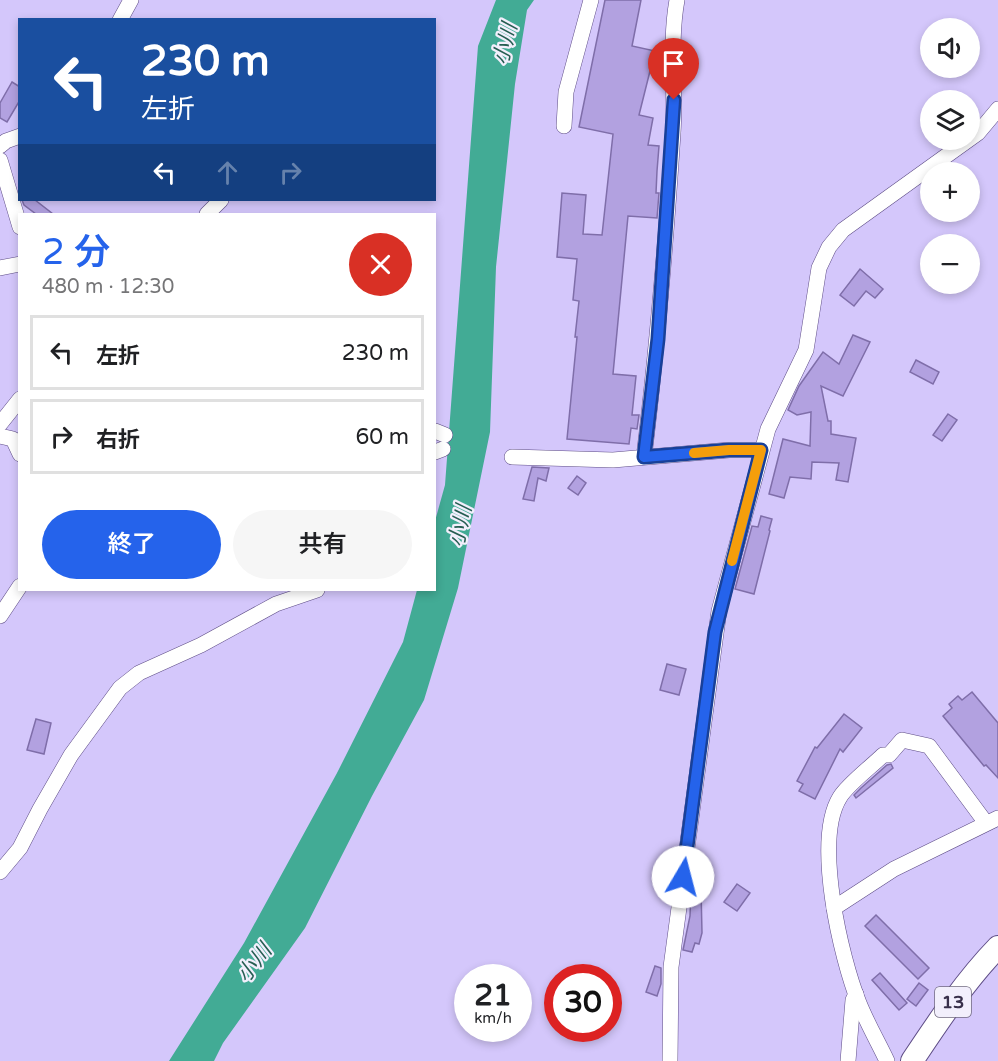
<!DOCTYPE html>
<html lang="ja">
<head>
<meta charset="utf-8">
<style>
	:root { --surface:#fff; --page:#f6f6f6; --text:#202124; --muted:#757577; --line:#e0e0e0; --accent:#2563eb }
	body { margin:0; font-family:"Varela Round","Noto Sans JP",sans-serif; background:var(--page); color:var(--text); height:100vh; display:flex; flex-direction:column; font-size:22px; white-space:nowrap }
	* { box-sizing:border-box; margin:0 }
	p { font-size:20px; color:var(--muted) }
	.icon { flex:none; width:33px; height:33px; fill:none; stroke:currentColor; stroke-width:2; stroke-linecap:round; stroke-linejoin:round }
	.map { position:relative; flex:1; overflow:hidden }
	.details { position:absolute; left:18px; top:213px; width:418px; height:378px; display:flex; flex-direction:column; background:var(--surface); border-radius:0px; box-shadow:0 3px 9px #0003 }
	.details>* { flex:none }
	.top-card { position:absolute; left:18px; top:18px; width:418px; height:183px; border-radius:0px; box-shadow:0 3px 9px #0003; background:#1a4fa0; color:#fff; overflow:hidden }
	.controls { position:absolute; left:920px; top:18px; display:grid; gap:12px }
	.controls a { display:grid; place-items:center; width:60px; height:60px; border-radius:50%; background:var(--surface); box-shadow:0 3px 9px #0003; font-size:30px }
	.speed { position:absolute; left:454px; top:964px; display:flex; gap:12px; font-size:30px; font-weight:700; text-align:center }
	.speed>* { display:grid; place-content:center; width:78px; height:78px; border-radius:50%; background:var(--surface); box-shadow:0 3px 9px #0003; line-height:1 }
	.speed small { font-size:15px; font-weight:400 }
	.speed .limit { border:9px solid #d22; background:#fff; color:#111 }
	.pin { position:absolute; display:grid; place-items:center; width:51px; height:51px; color:#fff; margin:-62px -26px; border-radius:50% 50% 50% 0; rotate:-45deg; box-shadow:0 0 6px #0007 }
	.pin .icon { rotate:45deg }
	.me { position:absolute; width:66px; margin:-33px; rotate:8deg; stroke-linejoin:round; filter:drop-shadow(0 0 4px #0008) }
	.turn { display:flex; align-items:center; gap:21px; height:126px; padding:0 24px; font-size:27px }
	.turn .icon { width:78px; height:78px; stroke-width:2.5 }
	.turn b { display:block; font-size:42px; line-height:51px }
	.lanes { display:flex; align-items:center; height:57px; padding:0 24px; background:#0003; justify-content:center; gap:30px; direction:ltr }
	.lanes .off { opacity:.35 }
	.round { display:grid; place-items:center; flex:none; width:63px; height:63px; border-radius:32px; background:var(--page) }
	.summary { display:flex; align-items:center; justify-content:space-between; height:102px; padding:0 24px }
	h1 { font-size:36px; font-weight:600; line-height:45px; color:var(--accent) }
	.primary-button { display:flex; gap:12px; margin-top:auto; padding:12px 24px }
	.primary-button a { flex:1; height:69px; border-radius:36px; background:var(--accent); color:#fff; font-size:24px; font-weight:600; line-height:69px; text-align:center }
	.primary-button a+a { background:var(--page); color:var(--text) }
	ul { padding:0; list-style:none }
	li { display:flex; align-items:center; gap:18px; height:75px; margin:0 12px 9px; padding:0 12px; border:3px solid var(--line); border-radius:0px }
	li div { flex:1 }
	li b { display:block; font-size:22px }
	li em { font-style:normal }
	.map>svg:first-child { display:block }
	.water { fill:#42ab95 }
	.building { fill:#b2a1e0; stroke:#7f6ea9; stroke-width:1.5 }
	.lines { fill:none; stroke-linecap:round; stroke-linejoin:round }
	.minor-casing { stroke:#5e4d86; stroke-width:16 }
	.highway-casing { stroke:#5e4d86; stroke-width:24 }
	.minor { stroke:#fff; stroke-width:15 }
	.highway { stroke:#fff; stroke-width:22 }
	.route-casing { stroke:#184099; stroke-width:15 }
	.route { stroke:#2563eb; stroke-width:10 }
	.slow { stroke:#f59e0b; stroke-width:10 }
	.labels { text-anchor:middle; stroke-width:4.5; stroke-linejoin:round; paint-order:stroke }
	.shield { fill:#f2effc; stroke:#706a80; stroke-width:1.5 }
	.shield-label { font-size:18px; font-weight:bold; fill:#39314b }
	.water-label { font-size:21px; font-style:italic; fill:#265e52; stroke:#f2effc }
</style>
</head>
<body>
<div class="map">
<svg width="998" height="1061" viewBox="0 0 998 1061">
	<rect width="100%" height="100%" fill="#d4c7fb"/>
	<polygon class="water" points="496,0 534,0 527,10 515,84 496,267 490,432 458,588 424,700 372,796 305,928 223,1043 214,1061 169,1061 244,943 337,773 403,642 417,590 435,590 435,521 445,485 478,46"/>
	<g class="building">
		<polygon points="605,0 641,0 632,46 655,51 639,115 653,118 648,145 659,146 657,171 656,193 659,193 657,218 628,216 613,374 636,376 632,415 639,415 637,429 631,428 629,444 567,439 577,337 575,337 579,301 573,300 577,259 557,257 562,193 586,195 583,234 602,235 613,134 579,127"/>
		<polygon points="12,82 20,87 20,100 7,122 0,118 0,103"/>
		<polygon points="22,200 35,200 53,214 36,214 24,205"/>
		<polygon points="860,269 883,289 875,298 866,291 854,306 840,295"/>
		<polygon points="853,335 870,342 843,396 821,386 828,421 831,421 831,434 856,438 848,482 836,480 839,463 812,462 811,479 790,477 784,498 769,494 783,439 810,446 811,412 797,415 788,410 799,386 823,352 839,364"/>
		<polygon points="916,360 939,372 933,384 910,372"/>
		<polygon points="948,414 957,420 942,441 933,435"/>
		<polygon points="532,467 549,468 546,481 538,478 534,501 523,499"/>
		<polygon points="577,476 586,483 578,495 568,488"/>
		<polygon points="761,516 772,519 769,530 770,531 754,594 735,589 752,526 758,527"/>
		<polygon points="667,664 686,669 679,695 660,690"/>
		<polygon points="972,692 998,723 998,778 986,765 984,766 943,716 952,708 949,704 958,696 962,700"/>
		<polygon points="844,714 862,728 843,752 840,749 815,799 799,791 803,784 797,781 815,747 817,748"/>
		<polygon points="36,719 51,723 44,754 27,750"/>
		<polygon points="891,764 893,768 856,798 854,795 861,788 887,765"/>
		<polygon points="737,884 750,893 737,911 724,902"/>
		<polygon points="691,889 701,889 702,933 699,944 695,943 692,952 683,950 690,916"/>
		<polygon points="876,915 929,968 918,979 865,926"/>
		<polygon points="655,966 661,968 661,984 657,996 646,992"/>
		<polygon points="880,973 907,1003 899,1010 872,980"/>
		<polygon points="919,983 928,990 916,1006 907,999"/>
	</g>
	<g class="lines">
		<defs>
			<g id="minor">
				<polyline points="120,20 131,0"/>
				<polyline points="564,126 566,92 591,0"/>
				<polyline points="0,146 6,141 20,136"/>
				<polyline points="0,160 20,227"/>
				<polyline points="207,214 221,200"/>
				<polyline points="0,268 20,264"/>
				<polyline points="0,424 20,399"/>
				<polyline points="435,431 445,435"/>
				<polyline points="0,436 13,439 20,454"/>
				<polyline points="435,452 443,449"/>
				<polyline points="512,457 613,460 729,450 761,450"/>
				<path d="M644,457C657,349 666,241 673,133C676,88 669,44 677,0"/>
				<polyline points="0,616 20,586"/>
				<polyline points="0,872 20,848 40,809 71,755 120,688 139,673 201,645 276,604 317,590"/>
				<polyline points="834,908 894,869 998,818"/>
				<polyline points="670,1061 671,967 719,611 768,429 806,350 819,268 829,247 843,230 978,133 998,109"/>
				<polyline points="848,1061 853,1000 856,994"/>
				<path d="M887,1061C878,1042 867,1023 859,1003C841,958 813,840 840,797C848,784 872,766 883,755H889L902,740L929,746L986,823"/>
			</g>
			<path id="highway" d="M912,1061C938,1022 965,981 998,947"/>
		</defs>
		<use href="#minor" class="minor-casing"/>
		<use href="#highway" class="highway-casing"/>
		<use href="#minor" class="minor"/>
		<use href="#highway" class="highway"/>
	</g>
	<g class="lines">
		<defs>
			<polyline id="route" points="674,100 658,339 644,457 729,450 761,450 715,632 683,877"/>
		</defs>
		<use href="#route" class="route-casing"/>
		<use href="#route" class="route"/>
		<polyline class="slow" points="694,453 729,450 761,450 732,561"/>
	</g>
	<g class="labels">
		<rect class="shield" x="935" y="987" width="36" height="30" rx="4.5"/>
		<g class="shield-label">
			<text x="953" y="1008">13</text>
		</g>
		<g class="water-label">
			<text transform="translate(505 44) rotate(-76)" y="7">小川</text>
			<text transform="translate(460 526) rotate(-78)" y="7">小川</text>
			<text transform="translate(254 963) rotate(-52)" y="7">小川</text>
		</g>
	</g>
</svg>
<div class="controls">
<a><svg class="icon" aria-label="sound" viewBox="0 0 24 24"><path d="M4 9h4l5-4v14l-5-4H4zM17 9q2 3 0 6"/></svg></a>
<a><svg class="icon" aria-label="layers" viewBox="0 0 24 24"><path d="M12 4l9 5-9 5-9-5zM3 14l9 5 9-5"/></svg></a>
<a>+</a>
<a>−</a>
</div>
<div class="speed"><div>21<small>km/h</small></div><div class="limit">30</div></div>
<div class="pin" style="left:674px;top:100px;background:#d93025"><svg class="icon" aria-label="arrive" viewBox="0 0 24 24"><path d="M6 21V4h12l-3 4 3 4H6"/></svg></div>
<svg class="me" style="left:683px;top:877px" viewBox="-20 -20 40 40"><circle r="19" fill="#fff"/><path d="M0-13L10 11 0 6-10 11z" fill="#2563eb"/></svg>
<div class="top-card">
<div class="turn"><svg class="icon" aria-label="left" viewBox="0 0 24 24"><path d="M17 20v-9H6M10 6l-5 5 5 5"/></svg><div><b>230 m</b>左折</div></div>
<div class="lanes"><svg class="icon" aria-label="left" viewBox="0 0 24 24"><path d="M17 20v-9H6M10 6l-5 5 5 5"/></svg><svg class="icon off" aria-label="ahead" viewBox="0 0 24 24"><path d="M12 20V5M6 11l6-6 6 6"/></svg><svg class="icon off" aria-label="right" viewBox="0 0 24 24"><path d="M7 20v-9h11M14 6l5 5-5 5"/></svg></div>
</div>
<section class="details">
<div class="summary"><div><h1>2 分</h1><p>480 m · 12:30</p></div><a class="round" style="background:#d93025;color:#fff"><svg class="icon" aria-label="close" viewBox="0 0 24 24"><path d="M6 6l12 12M18 6L6 18"/></svg></a></div>
<ul>
<li><svg class="icon" aria-label="left" viewBox="0 0 24 24"><path d="M17 20v-9H6M10 6l-5 5 5 5"/></svg><div><b>左折</b></div><em>230 m</em></li>
<li><svg class="icon" aria-label="right" viewBox="0 0 24 24"><path d="M7 20v-9h11M14 6l5 5-5 5"/></svg><div><b>右折</b></div><em>60 m</em></li>
</ul>
<div class="primary-button"><a>終了</a><a>共有</a></div>
</section>
</div>
</body>
</html>
